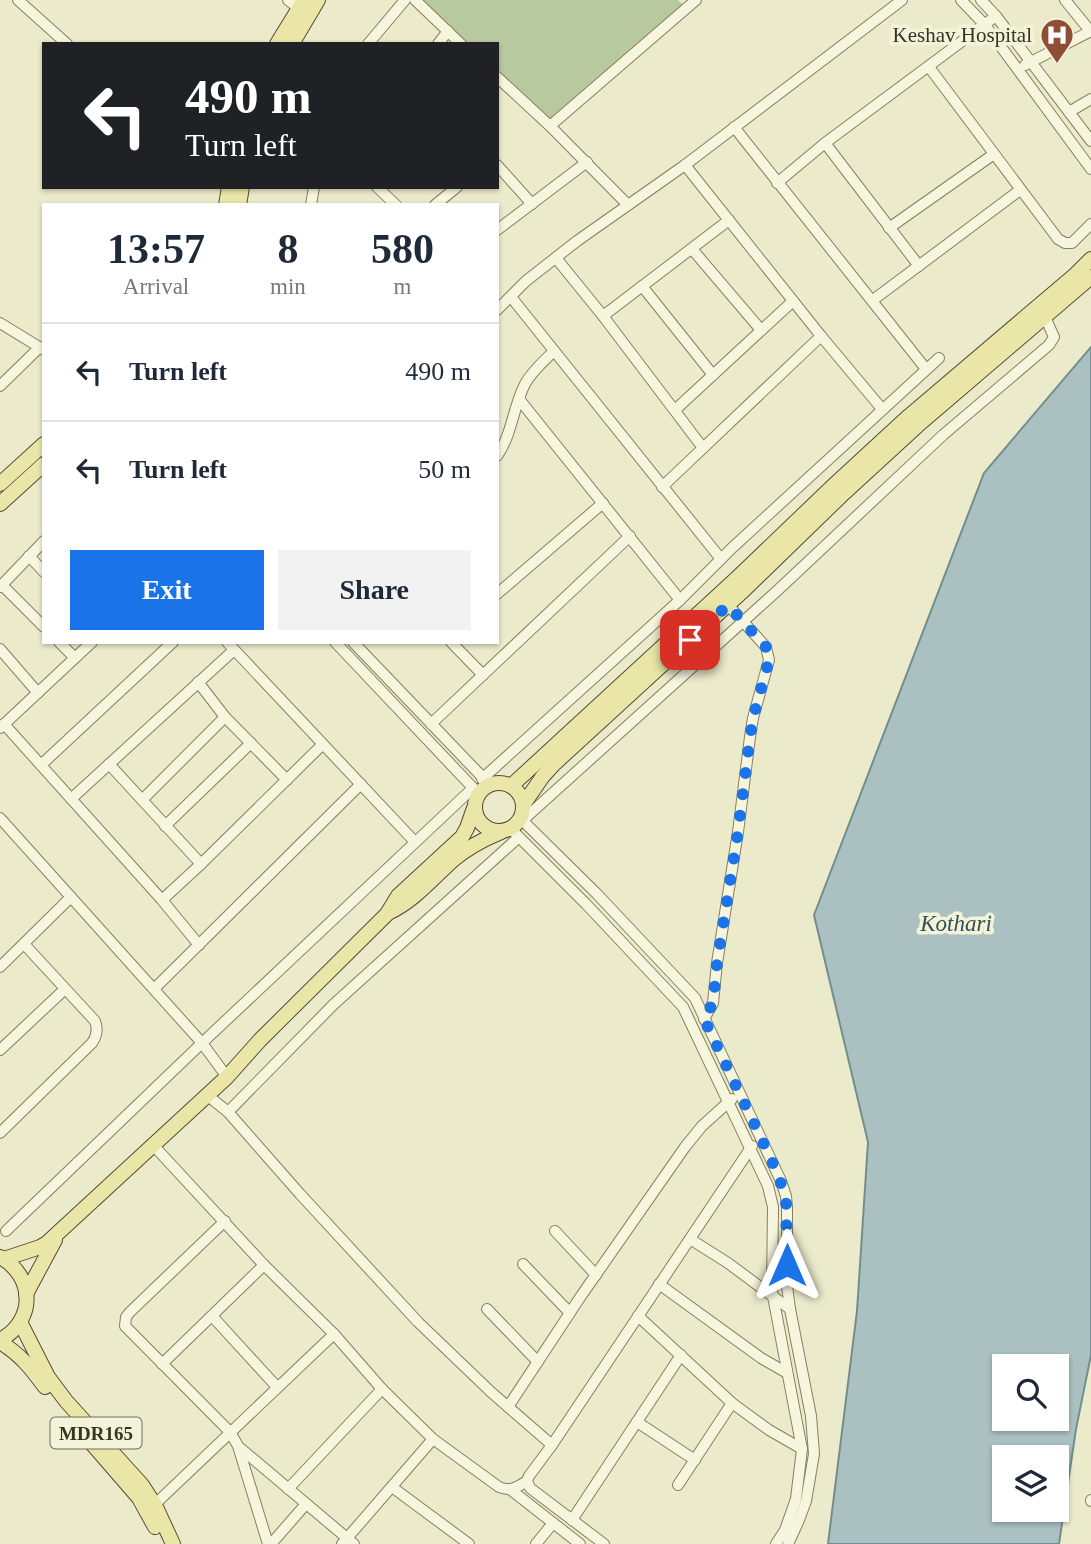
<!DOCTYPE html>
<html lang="en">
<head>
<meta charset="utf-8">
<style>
	:root { --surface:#fff; --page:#f2f2f3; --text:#1f2937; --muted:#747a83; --line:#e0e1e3; --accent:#1a73e8 }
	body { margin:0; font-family:"Times New Roman",serif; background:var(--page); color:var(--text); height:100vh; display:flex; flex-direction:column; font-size:26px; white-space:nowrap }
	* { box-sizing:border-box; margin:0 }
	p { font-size:23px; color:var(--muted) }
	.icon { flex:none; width:38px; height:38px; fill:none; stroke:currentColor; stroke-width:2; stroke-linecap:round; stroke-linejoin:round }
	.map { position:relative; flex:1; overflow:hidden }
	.details { position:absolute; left:42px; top:203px; width:457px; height:441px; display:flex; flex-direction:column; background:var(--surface); border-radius:0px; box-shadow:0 2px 5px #0004 }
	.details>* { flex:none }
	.banner { position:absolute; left:42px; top:42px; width:457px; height:147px; border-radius:0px; box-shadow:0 2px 5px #0004; background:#202124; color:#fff; overflow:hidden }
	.tools { position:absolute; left:992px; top:1354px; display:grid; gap:14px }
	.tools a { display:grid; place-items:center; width:77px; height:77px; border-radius:0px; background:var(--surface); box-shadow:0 2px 5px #0004; font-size:35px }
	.pin { position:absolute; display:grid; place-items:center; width:60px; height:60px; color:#fff; margin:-30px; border-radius:14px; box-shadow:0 4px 10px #0006 }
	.me { position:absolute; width:77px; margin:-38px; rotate:0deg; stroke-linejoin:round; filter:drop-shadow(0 0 5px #0008) }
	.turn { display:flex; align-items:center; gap:24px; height:147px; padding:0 28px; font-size:32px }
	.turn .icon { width:91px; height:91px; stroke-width:2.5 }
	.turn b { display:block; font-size:49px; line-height:60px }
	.eta { display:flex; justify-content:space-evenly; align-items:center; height:119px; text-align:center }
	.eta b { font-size:42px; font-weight:700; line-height:49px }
	.action { display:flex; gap:14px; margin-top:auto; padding:14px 28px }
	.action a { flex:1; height:80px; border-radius:0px; background:var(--accent); color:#fff; font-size:28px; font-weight:700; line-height:80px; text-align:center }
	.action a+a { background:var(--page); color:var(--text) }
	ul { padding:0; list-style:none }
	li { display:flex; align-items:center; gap:21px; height:98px; padding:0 28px; border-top:2px solid var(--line) }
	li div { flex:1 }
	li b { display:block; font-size:26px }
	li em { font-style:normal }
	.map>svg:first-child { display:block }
	.green { fill:#b9c99f }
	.water { fill:#abc0c0; stroke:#728e8e; stroke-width:2; fill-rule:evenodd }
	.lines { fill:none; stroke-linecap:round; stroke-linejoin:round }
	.minor-casing { stroke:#877f60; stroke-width:12 }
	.major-casing { stroke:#554c34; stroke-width:16 }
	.minor { stroke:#f6f5de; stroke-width:10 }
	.major { stroke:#eae6a7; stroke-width:14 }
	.route { stroke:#1a73e8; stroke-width:12; stroke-dasharray:0 21.6 }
	.labels { text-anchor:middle; stroke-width:7; stroke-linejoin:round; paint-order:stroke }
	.shield { fill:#f3f3da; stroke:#716d59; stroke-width:2 }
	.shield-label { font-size:19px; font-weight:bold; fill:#393322 }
	.poi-label { font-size:21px; fill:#393322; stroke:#f3f3da; text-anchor:end }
	.water-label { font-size:23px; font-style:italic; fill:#335057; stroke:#f3f3da }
</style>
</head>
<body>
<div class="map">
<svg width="1091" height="1544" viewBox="0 0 1091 1544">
	<rect width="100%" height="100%" fill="#ebeacb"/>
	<polygon class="green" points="416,0 678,0 687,8 550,126 497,76 497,44 463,44"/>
	<path class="water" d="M1091,347V1355L1076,1429L1059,1544H828L857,1311L868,1142L814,915L984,473ZM1004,1367H1057V1419H1004ZM1004,1458H1057V1510H1004Z"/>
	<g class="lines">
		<defs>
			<g id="minor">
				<polyline points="18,0 67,44"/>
				<polyline points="288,0 298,8"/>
				<polyline points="415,0 461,44"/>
				<polyline points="961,0 985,25 1091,169"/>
				<polyline points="981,0 996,16 1091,141"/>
				<polyline points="1065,0 1091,32"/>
				<polyline points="368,44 405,0"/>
				<polyline points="438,44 448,31"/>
				<polyline points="1025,65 1091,31"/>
				<polyline points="929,67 1058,239 1065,243 1072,243 1091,224"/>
				<polyline points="497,77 550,126 628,205"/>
				<polyline points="1069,112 1091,99"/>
				<polyline points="550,126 696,0"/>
				<polyline points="734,127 926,369"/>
				<polyline points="825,143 919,266"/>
				<polyline points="497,165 532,204"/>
				<polyline points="685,165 821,336 882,409"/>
				<polyline points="777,183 825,143 996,16"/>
				<polyline points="377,187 396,205"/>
				<polyline points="311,205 314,187"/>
				<polyline points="435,205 457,187"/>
				<polyline points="889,228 994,154"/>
				<polyline points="497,230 587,162"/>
				<polyline points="692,249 761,330"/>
				<polyline points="556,258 603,316 703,448"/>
				<polyline points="642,286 713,375"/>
				<polyline points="511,297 721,559"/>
				<polyline points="873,300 1020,190"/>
				<polyline points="497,310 526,281 577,241 685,165 902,0"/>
				<polyline points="603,316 729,220"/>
				<polyline points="0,323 44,350"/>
				<polyline points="0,386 40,347"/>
				<polyline points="519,399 680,600"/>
				<polyline points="675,410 793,301"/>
				<path d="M497,456C512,435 513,407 525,384C532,371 544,361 554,351"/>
				<polyline points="662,487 821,336"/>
				<polyline points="29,556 44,572"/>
				<polyline points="2,585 44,627"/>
				<polyline points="0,587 44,541"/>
				<polyline points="497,594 603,503"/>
				<polyline points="59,642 75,658"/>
				<polyline points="227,642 415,842"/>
				<polyline points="335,642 476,791"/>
				<polyline points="353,642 489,784"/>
				<polyline points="451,642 483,675"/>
				<polyline points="0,649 38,693"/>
				<polyline points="198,682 225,717 287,780"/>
				<polyline points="4,724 162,900 199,945"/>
				<polyline points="431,724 630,536"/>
				<polyline points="0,728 92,642"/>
				<polyline points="109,764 201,864"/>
				<polyline points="41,765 173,642"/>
				<polyline points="482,779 680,600 732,548 939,358"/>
				<polyline points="71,799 234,650"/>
				<polyline points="142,800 225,717"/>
				<polyline points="0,818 202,1043 227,1077"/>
				<polyline points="520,818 597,894 695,998 781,1181 786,1196 787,1207 787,1286 790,1309 811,1416 814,1454 806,1501 799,1520 788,1544"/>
				<polyline points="523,820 778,590 943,435 1049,345 1054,337 1045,317"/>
				<polyline points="165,826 251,743"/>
				<polyline points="510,828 586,904 683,1007 768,1186 773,1207 772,1291 802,1449 796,1499 785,1530 776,1544"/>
				<polyline points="162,900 201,864 322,745"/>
				<polyline points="0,967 71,897"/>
				<polyline points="154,989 361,784"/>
				<polyline points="704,1019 713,1003 717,963 738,832 750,737 753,718 769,660 766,647 728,605"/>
				<polyline points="0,1050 65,989"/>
				<polyline points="207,1095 228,1112 300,1194 418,1322 491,1392 552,1445"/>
				<polyline points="228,1112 334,1004 519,837"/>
				<path d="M0,1133L92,1043C97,1036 98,1029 95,1021L24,944"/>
				<path d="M154,1146L264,1265L334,1334L382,1389L433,1439L499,1487C511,1492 517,1487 527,1481"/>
				<polyline points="225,1221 130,1312 126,1317 125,1326 230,1432 238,1446 268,1544"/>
				<polyline points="6,1231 202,1043 473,788"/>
				<polyline points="555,1231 596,1275"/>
				<polyline points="690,1239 728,1263 790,1309"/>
				<polyline points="523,1264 570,1313"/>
				<polyline points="659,1284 761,1358 787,1373"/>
				<polyline points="487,1309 538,1362"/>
				<polyline points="212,1316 277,1387"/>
				<polyline points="638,1316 732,1403 769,1430 802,1449"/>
				<polyline points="162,1364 264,1265"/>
				<polyline points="508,1407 581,1296 685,1147 702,1126 732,1099"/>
				<polyline points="637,1422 695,1460"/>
				<polyline points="239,1447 354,1544"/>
				<polyline points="678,1485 732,1403"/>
				<polyline points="392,1487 469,1544"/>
				<polyline points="288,1489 382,1389"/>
				<polyline points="511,1490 580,1544"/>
				<polyline points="1091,1500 1091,1501"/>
				<polyline points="151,1508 334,1334"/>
				<polyline points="572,1520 681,1355"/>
				<polyline points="271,1544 306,1504"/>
				<polyline points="342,1544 433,1439"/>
				<polyline points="536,1544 553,1523"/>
				<polyline points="604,1544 530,1488 527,1481 529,1476 552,1445 752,1146"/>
			</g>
			<g id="major">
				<polyline points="277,44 304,0"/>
				<polyline points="292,44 318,0"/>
				<polyline points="226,205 229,187"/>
				<polyline points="239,205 242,187"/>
				<polyline points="0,484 44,444"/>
				<polyline points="0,504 44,464"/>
				<circle cx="499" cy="807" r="24"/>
				<polyline points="511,786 736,579 835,484 909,416 1076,274 1091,259"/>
				<polyline points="523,805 543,776 554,764 745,589 844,493 917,426 1091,277"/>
				<path d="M388,913C414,901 432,879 453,860C467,848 484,839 501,832"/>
				<path d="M0,1257C35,1276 36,1321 0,1340"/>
				<polyline points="4,1259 40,1247 47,1243 227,1077 260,1040 387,914 398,896 462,837 467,828 474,808"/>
				<polyline points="26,1294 55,1240"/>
				<polyline points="20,1322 48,1377 66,1401 142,1485 155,1505 173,1544"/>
				<path d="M0,1342C22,1356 30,1367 45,1387"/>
				<polyline points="87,1438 139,1498 155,1527"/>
			</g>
		</defs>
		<use href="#minor" class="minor-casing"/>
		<use href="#major" class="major-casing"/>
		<use href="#minor" class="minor"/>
		<use href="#major" class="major"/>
	</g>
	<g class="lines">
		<polyline class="route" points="690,640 728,605 766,647 769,653 769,660 753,718 750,737 738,832 717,963 713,1003 704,1019 771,1159 786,1196 787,1265"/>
	</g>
	<defs>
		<symbol id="hospital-pin" viewBox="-11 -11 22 30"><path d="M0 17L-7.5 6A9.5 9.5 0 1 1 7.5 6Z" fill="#904d36" stroke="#f3f3da"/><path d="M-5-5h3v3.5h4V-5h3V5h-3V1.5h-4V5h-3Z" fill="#fff"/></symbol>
	</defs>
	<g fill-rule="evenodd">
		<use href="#hospital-pin" x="1038" y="16" width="38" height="52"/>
	</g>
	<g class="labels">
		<rect class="shield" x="50.5" y="1417.5" width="91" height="31" rx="5"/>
		<g class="shield-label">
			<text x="96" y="1440">MDR165</text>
		</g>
		<g class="poi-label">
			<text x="1032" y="42">Keshav Hospital</text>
		</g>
		<g class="water-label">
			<text x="956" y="931">Kothari</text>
		</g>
	</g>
</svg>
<div class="tools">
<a><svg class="icon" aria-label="search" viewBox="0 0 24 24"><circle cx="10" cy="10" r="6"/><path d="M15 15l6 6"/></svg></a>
<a><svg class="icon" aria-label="layers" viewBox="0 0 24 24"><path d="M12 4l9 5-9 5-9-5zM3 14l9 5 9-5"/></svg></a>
</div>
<div class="pin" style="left:690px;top:640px;background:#d93025"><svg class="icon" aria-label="arrive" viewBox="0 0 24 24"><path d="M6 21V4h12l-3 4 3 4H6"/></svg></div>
<svg class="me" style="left:787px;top:1265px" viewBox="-20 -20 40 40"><path d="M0-17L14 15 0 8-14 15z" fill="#1a73e8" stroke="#fff" stroke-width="4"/></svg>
<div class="banner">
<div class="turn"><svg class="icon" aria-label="left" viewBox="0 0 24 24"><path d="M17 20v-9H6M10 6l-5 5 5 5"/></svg><div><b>490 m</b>Turn left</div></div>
</div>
<section class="details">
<div class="eta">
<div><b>13:57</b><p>Arrival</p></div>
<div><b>8</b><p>min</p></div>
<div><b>580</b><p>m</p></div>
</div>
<ul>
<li><svg class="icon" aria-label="left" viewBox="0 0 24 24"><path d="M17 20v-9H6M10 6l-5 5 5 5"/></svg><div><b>Turn left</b></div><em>490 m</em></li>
<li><svg class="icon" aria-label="left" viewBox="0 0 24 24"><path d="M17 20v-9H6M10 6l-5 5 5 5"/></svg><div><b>Turn left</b></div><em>50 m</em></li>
</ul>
<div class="action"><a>Exit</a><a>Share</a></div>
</section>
</div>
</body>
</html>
